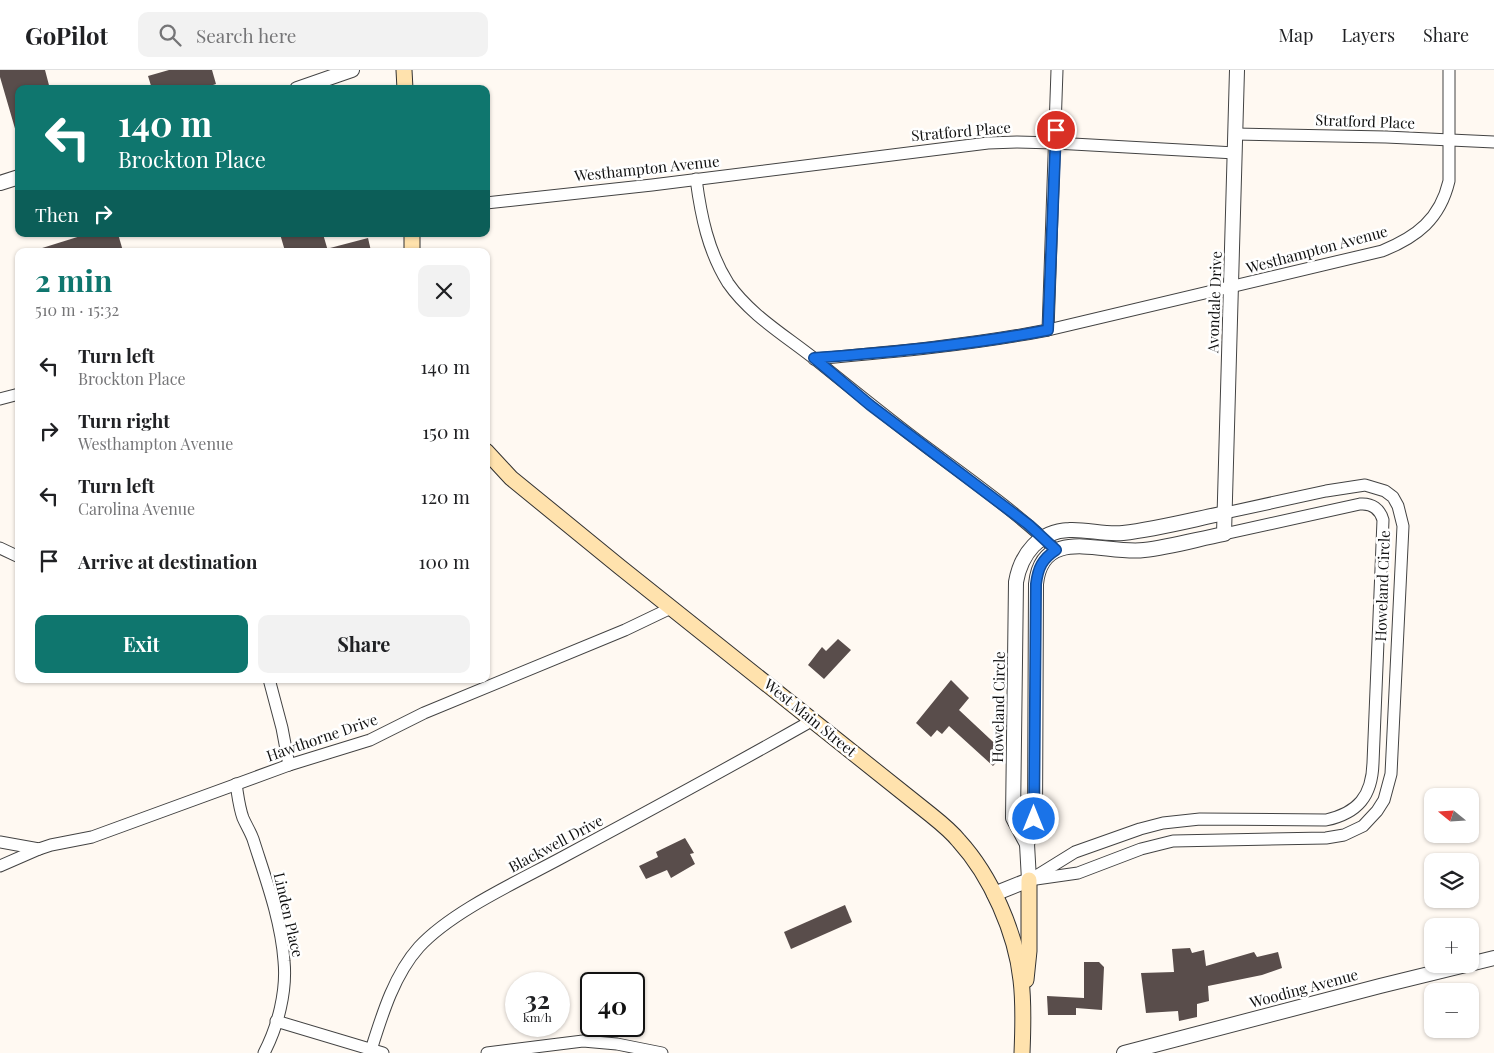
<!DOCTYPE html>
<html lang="en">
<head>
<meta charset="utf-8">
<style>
	:root { --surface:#fff; --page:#f2f2f2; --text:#202124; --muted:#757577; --line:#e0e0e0; --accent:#0f766e }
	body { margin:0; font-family:"Playfair Display",serif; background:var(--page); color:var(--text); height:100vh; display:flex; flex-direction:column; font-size:19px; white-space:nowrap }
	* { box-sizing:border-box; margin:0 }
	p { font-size:16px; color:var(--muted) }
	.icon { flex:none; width:28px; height:28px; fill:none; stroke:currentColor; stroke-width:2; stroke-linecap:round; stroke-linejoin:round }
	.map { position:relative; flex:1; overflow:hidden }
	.drawer { position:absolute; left:15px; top:178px; width:475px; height:435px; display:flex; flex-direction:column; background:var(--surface); border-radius:10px; box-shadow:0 1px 4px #0004 }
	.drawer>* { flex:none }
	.guide { position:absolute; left:15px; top:15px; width:475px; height:152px; border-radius:10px; box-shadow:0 1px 4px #0004; background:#0f766e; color:#fff; overflow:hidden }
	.needle { width:32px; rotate:288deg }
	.tools { position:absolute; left:1424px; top:718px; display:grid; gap:10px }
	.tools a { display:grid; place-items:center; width:55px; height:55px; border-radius:10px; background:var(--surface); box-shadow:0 1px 4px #0004; font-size:25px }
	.speed { position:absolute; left:505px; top:902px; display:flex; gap:10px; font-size:25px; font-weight:700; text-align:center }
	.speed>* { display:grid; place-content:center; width:65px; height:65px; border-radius:50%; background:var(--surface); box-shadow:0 1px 4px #0004; line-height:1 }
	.speed small { font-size:12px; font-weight:400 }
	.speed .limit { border:2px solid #111; border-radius:8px; background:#fff; color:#111 }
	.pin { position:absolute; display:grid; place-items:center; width:42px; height:42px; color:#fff; margin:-21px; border:2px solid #fff; border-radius:50%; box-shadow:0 1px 5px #0007 }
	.me { position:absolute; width:55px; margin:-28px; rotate:0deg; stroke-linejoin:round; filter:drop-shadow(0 0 4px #0008) }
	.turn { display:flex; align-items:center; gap:18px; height:105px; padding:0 20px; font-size:22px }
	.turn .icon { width:65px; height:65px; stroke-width:2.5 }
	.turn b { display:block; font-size:35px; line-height:42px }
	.then { display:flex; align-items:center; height:48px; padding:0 20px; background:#0003; gap:10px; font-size:19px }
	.round { display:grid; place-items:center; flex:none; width:52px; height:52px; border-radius:10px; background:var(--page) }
	.summary { display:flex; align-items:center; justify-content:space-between; height:85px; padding:0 20px }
	h1 { font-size:30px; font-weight:700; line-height:38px; color:var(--accent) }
	.action { display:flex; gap:10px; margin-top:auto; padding:10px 20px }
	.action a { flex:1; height:58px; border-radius:10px; background:var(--accent); color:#fff; font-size:20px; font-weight:700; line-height:58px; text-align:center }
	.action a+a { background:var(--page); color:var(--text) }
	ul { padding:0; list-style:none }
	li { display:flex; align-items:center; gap:15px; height:65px; padding:0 20px }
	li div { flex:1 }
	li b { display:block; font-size:19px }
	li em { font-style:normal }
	header { display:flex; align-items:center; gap:30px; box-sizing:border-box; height:70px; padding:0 25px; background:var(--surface); border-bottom:1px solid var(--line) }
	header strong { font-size:24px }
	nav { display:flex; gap:28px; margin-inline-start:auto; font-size:18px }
	.search { width:350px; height:45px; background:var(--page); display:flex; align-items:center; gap:12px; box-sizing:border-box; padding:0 18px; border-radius:10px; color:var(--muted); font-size:19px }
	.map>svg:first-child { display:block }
	.building { fill:#594d4b }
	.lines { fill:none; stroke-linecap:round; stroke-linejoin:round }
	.minor-casing { stroke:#434343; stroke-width:13 }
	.tertiary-casing { stroke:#434343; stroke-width:16 }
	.secondary-casing { stroke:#323232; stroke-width:17 }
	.minor { stroke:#fff; stroke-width:11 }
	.tertiary { stroke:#fff; stroke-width:14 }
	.secondary { stroke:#ffe2ad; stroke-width:15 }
	.route-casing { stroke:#114b97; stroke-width:12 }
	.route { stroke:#1a73e8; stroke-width:9 }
	.labels { text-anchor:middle; stroke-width:5; stroke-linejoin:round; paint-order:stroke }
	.street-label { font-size:15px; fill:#101010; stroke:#fff }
</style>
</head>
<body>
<header>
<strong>GoPilot</strong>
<div class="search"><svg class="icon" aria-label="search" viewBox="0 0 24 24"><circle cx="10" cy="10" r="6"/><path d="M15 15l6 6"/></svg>Search here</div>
<nav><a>Map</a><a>Layers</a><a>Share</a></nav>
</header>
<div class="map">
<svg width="1494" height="983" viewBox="0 0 1494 983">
	<rect width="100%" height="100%" fill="#fff9f2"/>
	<g class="building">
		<polygon points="0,0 45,0 50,19 19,19 19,62 16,62 0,7"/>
		<polygon points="169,0 212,0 216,14 201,19 152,19 148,6"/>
		<polygon points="87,164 118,164 123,181 39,181 39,179"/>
		<polygon points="280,164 323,164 328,181 296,181 295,178 285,181"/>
		<polygon points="368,168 371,181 331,181 330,178"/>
		<polygon points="838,569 851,580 824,609 808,595 822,577 826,581"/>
		<polygon points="951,610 969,628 959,640 1005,683 993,696 949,656 942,664 937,660 931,667 916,653"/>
		<polygon points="685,768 694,783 690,784 695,794 671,808 667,800 646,809 639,796 658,787 656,782"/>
		<polygon points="845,835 852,852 791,879 784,862"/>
		<polygon points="1190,878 1192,883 1204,880 1206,896 1254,882 1257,887 1278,882 1282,898 1262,905 1208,916 1209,931 1197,934 1197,947 1179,951 1178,941 1146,943 1141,903 1174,902 1172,879"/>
		<polygon points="1084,892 1099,892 1104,897 1102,940 1076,938 1076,945 1048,945 1047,926 1084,928"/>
	</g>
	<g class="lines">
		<defs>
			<g id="minor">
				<polyline points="1235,64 1386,67 1494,72"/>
				<path d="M696,109C701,146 708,181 728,213C750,245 786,266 816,290C853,320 890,350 929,379C972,411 1016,442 1056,480"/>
				<polyline points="486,133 652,115 988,73 1017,72 1055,73 1235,83"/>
				<polyline points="1048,260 1057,0"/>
				<path d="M814,289C892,282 971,275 1048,260L1382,181C1417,167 1440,149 1449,111V0"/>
				<polyline points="0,329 19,324"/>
				<polyline points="0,478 19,487"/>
				<polyline points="269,609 282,658 289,695"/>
				<path d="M236,714C238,726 239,737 243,748C246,755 250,761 253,769C265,807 281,849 284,891C287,921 278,956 264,983"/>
				<polyline points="0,772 39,779 51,775 92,767 289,695 370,670 424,643 625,560 671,538"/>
				<polyline points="0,796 39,779"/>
				<path d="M1033,808L1075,782L1140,759L1163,753L1200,749L1326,750C1358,743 1372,726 1373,693L1383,450C1380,439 1372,433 1360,434L1224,464"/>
				<polyline points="1029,810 1078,803 1141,779 1173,771 1326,768 1344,765 1363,756 1377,741 1384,730 1391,704 1403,456 1398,436 1393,427 1385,421 1365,415 1326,421 1225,443"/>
				<polyline points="276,951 383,983"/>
				<path d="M371,980C382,945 394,905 419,877C452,841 519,811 563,787C647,742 730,697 813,650"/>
				<polyline points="487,983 583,971 617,974 662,983"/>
			</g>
			<g id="tertiary">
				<polyline points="297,19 352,0"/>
				<polyline points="0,113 19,107"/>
				<path d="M1027,774L1013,748L1016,512C1021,484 1039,461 1069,460C1087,459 1105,465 1123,463C1157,459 1191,450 1225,443"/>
				<path d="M994,824L1029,810L1027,774L1035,749L1036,514C1042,454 1105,485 1144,480C1171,477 1198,469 1224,464L1237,0"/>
				<polyline points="1124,983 1380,916 1494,888"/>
			</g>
			<g id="secondary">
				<polyline points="404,0 405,19"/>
				<polyline points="412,181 412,164"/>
				<path d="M486,381L511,408L620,497L931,745C941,753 951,761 959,771C991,806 1016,863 1021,910C1024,934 1023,959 1022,983"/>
				<polyline points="1026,910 1029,881 1029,810"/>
			</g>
		</defs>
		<use href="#minor" class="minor-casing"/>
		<use href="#tertiary" class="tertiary-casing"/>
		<use href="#secondary" class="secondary-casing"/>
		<use href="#minor" class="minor"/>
		<use href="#tertiary" class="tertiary"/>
		<use href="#secondary" class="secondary"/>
	</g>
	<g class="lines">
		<defs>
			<path id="route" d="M1034,749L1036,514C1038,498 1042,489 1056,480L1029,455L870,335L814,288C892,282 971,275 1048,260L1056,60"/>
		</defs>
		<use href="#route" class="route-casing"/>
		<use href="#route" class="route"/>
	</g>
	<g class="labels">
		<g class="street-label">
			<text transform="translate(1365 52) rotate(2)" y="5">Stratford Place</text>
			<text transform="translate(961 62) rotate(-5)" y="5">Stratford Place</text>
			<text transform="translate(647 99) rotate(-6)" y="5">Westhampton Avenue</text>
			<text transform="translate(1317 180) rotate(-15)" y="5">Westhampton Avenue</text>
			<text transform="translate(1215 232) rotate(-88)" y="5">Avondale Drive</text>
			<text transform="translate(1383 516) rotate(-88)" y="5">Howeland Circle</text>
			<text transform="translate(999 637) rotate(-89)" y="5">Howeland Circle</text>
			<text transform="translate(810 648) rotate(39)" y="5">West Main Street</text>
			<text transform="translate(322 668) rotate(-19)" y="5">Hawthorne Drive</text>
			<text transform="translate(556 774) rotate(-28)" y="5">Blackwell Drive</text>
			<text transform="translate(288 845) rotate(77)" y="5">Linden Place</text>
			<text transform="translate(1304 919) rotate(-15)" y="5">Wooding Avenue</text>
		</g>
	</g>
</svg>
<div class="tools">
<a><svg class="needle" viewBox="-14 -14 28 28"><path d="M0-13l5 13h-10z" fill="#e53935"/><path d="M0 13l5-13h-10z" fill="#757577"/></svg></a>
<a><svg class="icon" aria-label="layers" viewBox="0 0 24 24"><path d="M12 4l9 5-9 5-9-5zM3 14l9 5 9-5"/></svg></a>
<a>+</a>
<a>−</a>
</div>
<div class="speed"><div>32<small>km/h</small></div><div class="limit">40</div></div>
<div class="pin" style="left:1056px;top:60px;background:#d93025"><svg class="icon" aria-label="arrive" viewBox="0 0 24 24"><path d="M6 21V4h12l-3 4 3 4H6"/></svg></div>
<svg class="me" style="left:1034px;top:749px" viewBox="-20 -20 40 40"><circle r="17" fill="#1a73e8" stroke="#fff" stroke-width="3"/><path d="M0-11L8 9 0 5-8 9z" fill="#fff"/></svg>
<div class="guide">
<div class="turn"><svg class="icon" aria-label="left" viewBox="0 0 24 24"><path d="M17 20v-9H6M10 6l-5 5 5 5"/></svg><div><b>140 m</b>Brockton Place</div></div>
<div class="then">Then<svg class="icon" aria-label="right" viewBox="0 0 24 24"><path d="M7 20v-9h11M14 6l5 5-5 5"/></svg></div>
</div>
<section class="drawer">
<div class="summary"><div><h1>2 min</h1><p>510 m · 15:32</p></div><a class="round"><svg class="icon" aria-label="close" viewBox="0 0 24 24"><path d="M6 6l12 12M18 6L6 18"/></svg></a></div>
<ul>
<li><svg class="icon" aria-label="left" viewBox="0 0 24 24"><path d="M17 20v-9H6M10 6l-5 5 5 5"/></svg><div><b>Turn left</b><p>Brockton Place</p></div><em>140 m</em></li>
<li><svg class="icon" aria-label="right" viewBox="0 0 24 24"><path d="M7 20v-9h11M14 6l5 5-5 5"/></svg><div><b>Turn right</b><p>Westhampton Avenue</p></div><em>150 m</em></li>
<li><svg class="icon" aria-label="left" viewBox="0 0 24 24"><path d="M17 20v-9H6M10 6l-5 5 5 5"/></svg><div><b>Turn left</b><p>Carolina Avenue</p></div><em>120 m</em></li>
<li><svg class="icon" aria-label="arrive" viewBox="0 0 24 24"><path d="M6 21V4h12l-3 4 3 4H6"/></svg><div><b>Arrive at destination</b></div><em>100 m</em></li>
</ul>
<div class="action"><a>Exit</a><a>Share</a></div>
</section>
</div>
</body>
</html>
